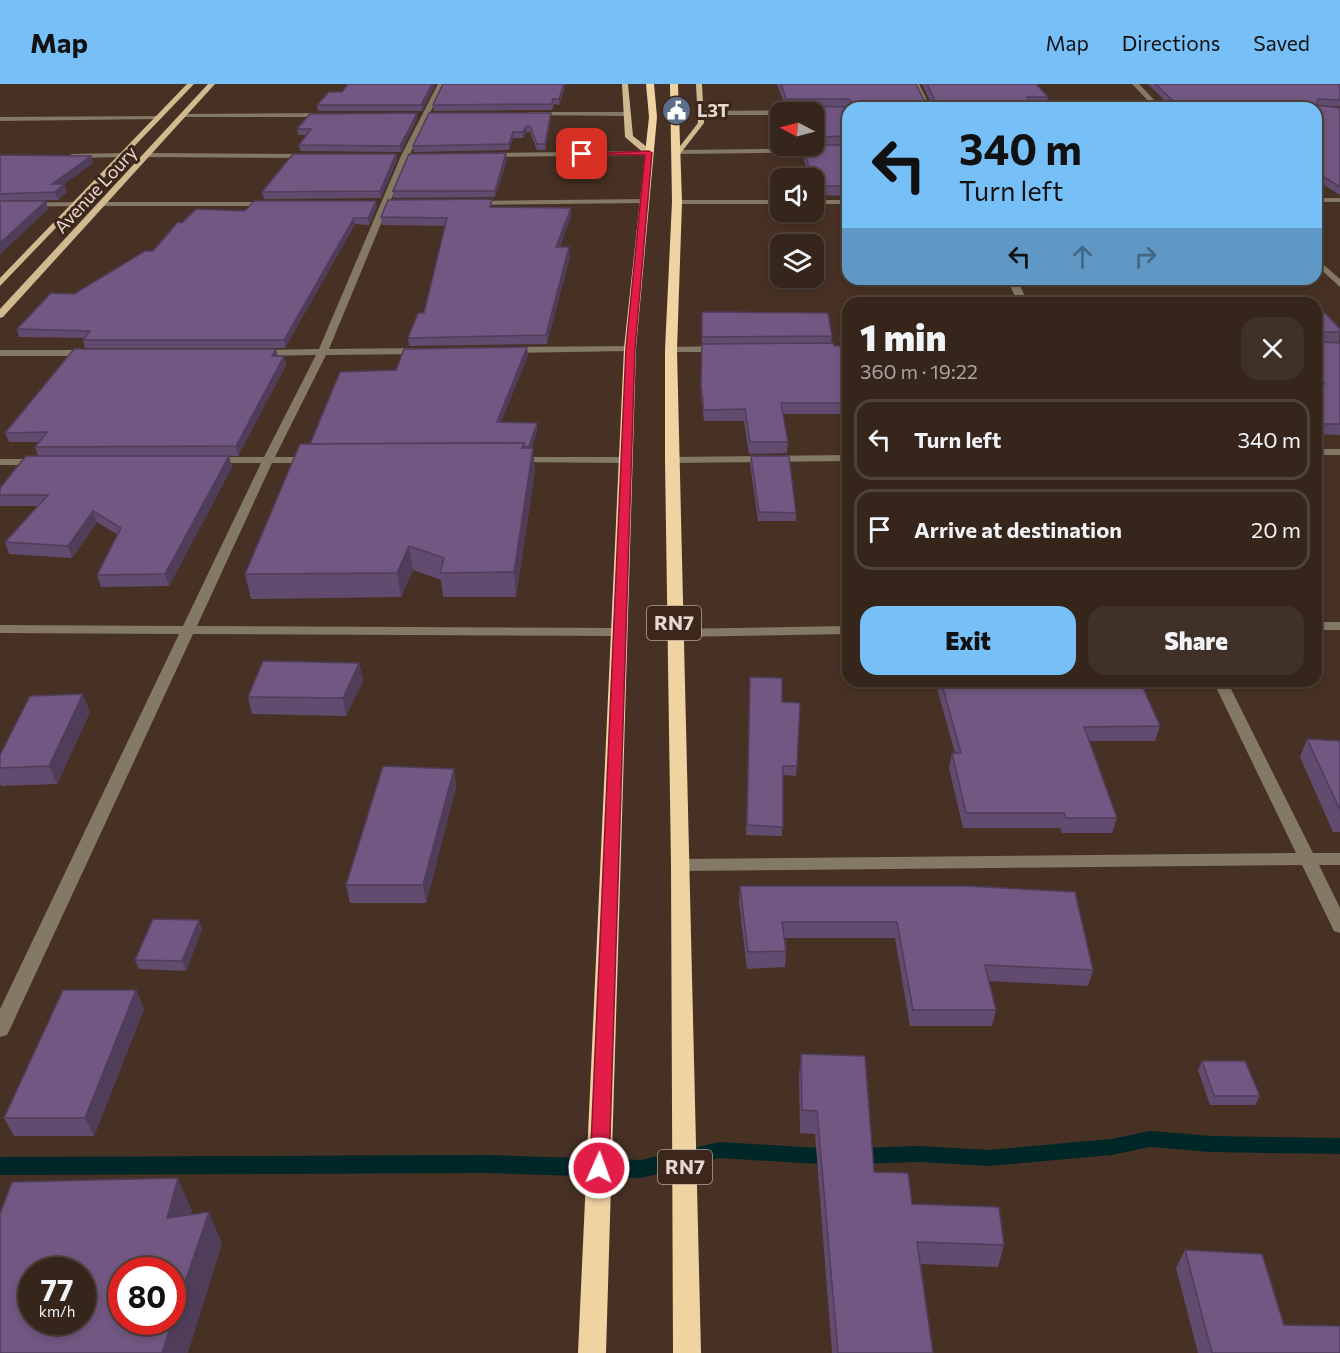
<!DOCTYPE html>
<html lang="en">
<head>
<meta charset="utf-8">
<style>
	:root { --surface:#35251b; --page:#403128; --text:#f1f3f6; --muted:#aaa5a3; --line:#4f423a; --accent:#77bff7 }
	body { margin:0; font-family:Commissioner,sans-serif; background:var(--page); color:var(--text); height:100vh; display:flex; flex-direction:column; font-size:22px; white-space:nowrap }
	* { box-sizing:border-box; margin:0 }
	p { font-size:20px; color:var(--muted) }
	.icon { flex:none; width:33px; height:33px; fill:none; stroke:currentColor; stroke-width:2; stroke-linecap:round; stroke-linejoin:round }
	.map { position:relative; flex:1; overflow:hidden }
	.drawer { position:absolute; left:842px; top:213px; width:480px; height:390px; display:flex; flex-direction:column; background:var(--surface); border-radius:18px; box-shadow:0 3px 9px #0003,0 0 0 2px var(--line) }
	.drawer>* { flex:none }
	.guide { position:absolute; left:842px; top:18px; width:480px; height:183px; border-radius:18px; box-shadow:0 3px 9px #0003,0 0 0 2px var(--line); background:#77bff7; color:#111; overflow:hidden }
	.needle { width:39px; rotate:276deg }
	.tools { position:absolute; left:770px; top:18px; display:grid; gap:12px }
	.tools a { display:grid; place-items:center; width:54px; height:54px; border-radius:12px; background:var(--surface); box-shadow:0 3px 9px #0003,0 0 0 2px var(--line); font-size:30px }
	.speed { position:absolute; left:18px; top:1173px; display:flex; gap:12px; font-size:30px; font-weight:700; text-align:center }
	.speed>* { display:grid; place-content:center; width:78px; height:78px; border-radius:50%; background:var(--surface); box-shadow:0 3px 9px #0003,0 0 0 2px var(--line); line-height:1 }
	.speed small { font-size:15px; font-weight:400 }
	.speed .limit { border:9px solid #d22; background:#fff; color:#111 }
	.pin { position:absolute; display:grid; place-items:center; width:51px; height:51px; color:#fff; margin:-26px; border-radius:12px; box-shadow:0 3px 9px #0006 }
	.me { position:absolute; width:66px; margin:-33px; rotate:2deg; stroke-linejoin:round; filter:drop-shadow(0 0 4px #0008) }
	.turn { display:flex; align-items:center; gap:21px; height:126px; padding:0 18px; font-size:27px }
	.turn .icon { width:78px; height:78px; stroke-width:2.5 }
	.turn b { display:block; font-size:42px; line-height:51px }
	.lanes { display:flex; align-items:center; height:57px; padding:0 18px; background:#0003; justify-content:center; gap:30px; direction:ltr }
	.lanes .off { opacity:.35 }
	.round { display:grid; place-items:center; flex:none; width:63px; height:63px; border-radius:18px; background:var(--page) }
	.head { display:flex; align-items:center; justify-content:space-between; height:102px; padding:0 18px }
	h1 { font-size:36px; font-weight:800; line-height:45px }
	.cta { display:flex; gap:12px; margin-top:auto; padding:12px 18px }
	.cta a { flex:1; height:69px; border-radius:18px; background:var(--accent); color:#111; font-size:24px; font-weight:800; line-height:69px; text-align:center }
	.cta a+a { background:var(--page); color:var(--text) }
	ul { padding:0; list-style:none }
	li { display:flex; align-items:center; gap:18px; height:81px; margin:0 12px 9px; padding:0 6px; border:3px solid var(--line); border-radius:18px }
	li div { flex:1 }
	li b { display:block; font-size:22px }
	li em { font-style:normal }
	header { display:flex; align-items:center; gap:36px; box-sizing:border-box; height:84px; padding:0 30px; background:var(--accent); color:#111 }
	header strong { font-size:28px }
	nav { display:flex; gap:33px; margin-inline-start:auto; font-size:21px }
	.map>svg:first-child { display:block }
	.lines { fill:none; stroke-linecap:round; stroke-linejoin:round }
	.stream { fill:#002728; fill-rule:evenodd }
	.minor { fill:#847965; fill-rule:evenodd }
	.major { fill:#d1ba90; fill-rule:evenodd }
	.highway { fill:#efd4a1; fill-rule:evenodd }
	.wall { fill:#614b6f }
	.shaded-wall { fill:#4f3d5a }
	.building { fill:#715781; stroke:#4f3d5a; stroke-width:1.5; fill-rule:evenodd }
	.route { fill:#e11d48; stroke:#92132f; stroke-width:1.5 }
	.labels { text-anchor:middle; stroke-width:6; stroke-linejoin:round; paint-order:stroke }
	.far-poi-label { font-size:18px; font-weight:bold; fill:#e7d9d1; stroke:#3c271a; text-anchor:start }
	.far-street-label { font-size:18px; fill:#e7d9d1; stroke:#3c271a }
	.shield { fill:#3c271a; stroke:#b4a49a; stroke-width:1.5 }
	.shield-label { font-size:20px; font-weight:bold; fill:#e7d9d1 }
</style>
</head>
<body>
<header>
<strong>Map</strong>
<nav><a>Map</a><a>Directions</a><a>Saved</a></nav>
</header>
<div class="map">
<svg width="1340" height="1269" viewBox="0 0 1340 1269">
	<rect width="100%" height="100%" fill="#473124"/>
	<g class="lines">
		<g class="stream">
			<polygon points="1149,1047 1211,1052 1340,1054 1340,1070 1211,1068 1149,1063 1112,1071 989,1082 919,1078 855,1080 848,1078 846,1072 848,1066 855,1064 919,1062 989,1066 1112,1055"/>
			<polygon points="720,1058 835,1065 842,1067 844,1073 842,1079 835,1081 720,1074 641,1094 488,1089 0,1091 0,1073 488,1071 641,1076"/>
		</g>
		<g class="minor">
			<polygon points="438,0 444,0 409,72 329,265 423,264 428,267 423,270 326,271 275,373 313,373 319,376 313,379 272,379 197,542 619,544 626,548 619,552 193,550 10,945 7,951 0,953 0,925 179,550 0,549 0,541 183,542 261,379 211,379 205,376 211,373 264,373 316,271 258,272 253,269 258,266 319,265 401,72"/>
			<polygon points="913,0 919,0 931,24 925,24"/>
			<polygon points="1132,0 1139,0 1162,24 1155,24"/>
			<polygon points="848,26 848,30 780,28 780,31 700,31 697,29 700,27"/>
			<polygon points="530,28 626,28 629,30 626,32 528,31"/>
			<polygon points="185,30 329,29 332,31 329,33 183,33"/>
			<polygon points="161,32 159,35 0,37 0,33"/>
			<polygon points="848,64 848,68 677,70 673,68 677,66"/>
			<polygon points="652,67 649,71 487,73 483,71 487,69"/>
			<polygon points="126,69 123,73 72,74 68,72 72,70"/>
			<polygon points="148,69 310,70 314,72 310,74 145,73"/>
			<rect x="1316" y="114" width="24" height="4"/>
			<polygon points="647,115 648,117 644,119 473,121 469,119 473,117"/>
			<rect x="674" y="116" width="106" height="4"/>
			<rect x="813" y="116" width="35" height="4"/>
			<polygon points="79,118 80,120 76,122 0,123 0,119"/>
			<polygon points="103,118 272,118 276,120 272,122 100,122 99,120"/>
			<polygon points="1316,174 1340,195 1340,203 1316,181"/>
			<polygon points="1007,195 1017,195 1028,219 1018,219"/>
			<polygon points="634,262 635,264 630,267 507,269 502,266 507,263"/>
			<polygon points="671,263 722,262 727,265 722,268 667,268 667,264"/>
			<polygon points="0,266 90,266 95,269 90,272 0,272"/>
			<rect x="1316" y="365" width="24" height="6"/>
			<polygon points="848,371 848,377 672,379 666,376 672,373"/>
			<polygon points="514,373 625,373 631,376 625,379 510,378 508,376"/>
			<polygon points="0,375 40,375 46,378 40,381 0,381"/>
			<rect x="1316" y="538" width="24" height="8"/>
			<polygon points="848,542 848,550 674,553 667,549 674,545"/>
			<polygon points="1213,597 1227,597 1313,769 1340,769 1340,781 1319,781 1340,824 1340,849 1334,847 1302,781 681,787 675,785 673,781 675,777 681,775 1296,769"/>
		</g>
		<g class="major">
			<polygon points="187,0 194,0 0,202 0,194"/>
			<polygon points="208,0 215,0 3,233 0,234 0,225"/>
			<polygon points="622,0 628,0 633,52 652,67 652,71 646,71 625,53"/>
			<polygon points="696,0 702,0 704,39 680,70 674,70 698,39"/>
		</g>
		<g class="highway">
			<polygon points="646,0 654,0 657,33 636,264 606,1269 578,1269 624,264 649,33"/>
			<polygon points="670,0 678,0 682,118 677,266 701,1269 673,1269 671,781 665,376 665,266 672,118"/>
		</g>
	</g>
	<g class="wall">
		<polygon points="348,0 434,0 434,3 422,27 318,27 317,21 342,8"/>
		<polygon points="443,0 566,0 559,21 554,20 552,26 434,27 433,21"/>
		<polygon points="777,0 916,0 924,16 930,17 922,0 1036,0 1048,13 1046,22 848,24 848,112 815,111 813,104 813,94 810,94 802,71 802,62 798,62 813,62 813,28 788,28 788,24 786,24"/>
		<polygon points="1148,0 1340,0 1340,22 1320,22 1340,24 1340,111 1319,98 1316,98 1316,24 1172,24"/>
		<polygon points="551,29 551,35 545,66 537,66 530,48 526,48 523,54 513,54 509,66 414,68 413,62"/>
		<polygon points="417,35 401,68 300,67 299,61 307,51 298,51 297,45"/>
		<polygon points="396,70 397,76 381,114 264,115 262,108"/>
		<polygon points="0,71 93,79 64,100 67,108 58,116 6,117 46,117 48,125 0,170"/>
		<polygon points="507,75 495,113 393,114 393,107"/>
		<polygon points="377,123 369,141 355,140 285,264 85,264 83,256 85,254 19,253 17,245 74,210 153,167 182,139 245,127"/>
		<polygon points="493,123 571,124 571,132 560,163 570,172 547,260 409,262 408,254 424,229 445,142 382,141 381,133"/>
		<polygon points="1316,225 1340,245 1339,258 1318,258 1340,259 1340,351 1316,350"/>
		<polygon points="702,228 832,252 831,259 834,262 848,262 848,330 783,330 788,358 787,369 749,370 744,337 704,337 701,312"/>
		<polygon points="276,265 278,272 284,272 286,281 238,372 138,372 229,372 232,383 169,502 101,503 97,491 118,451 97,438 72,474 9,470 5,458 38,422 0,422 0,404 38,372 35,363 39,358 9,358 5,349"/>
		<polygon points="528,271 501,338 537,339 537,347 532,364 535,387 516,513 443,513 441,496 413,486 401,513 251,515 245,490 310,360 396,286"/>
		<polygon points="751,372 796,429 796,437 758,437 750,380"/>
		<polygon points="359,579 363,597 346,632 252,630 248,613"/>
		<polygon points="750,593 782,618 797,682 796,692 783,691 782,752 746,751"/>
		<polygon points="935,597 1140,597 1160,642 1155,657 1090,657 1117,734 1112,749 1062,749 1060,744 963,744 949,684 952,669 955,669"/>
		<polygon points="90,628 57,700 1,702 0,699 0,671"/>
		<polygon points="1307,655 1340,657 1340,748 1333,748 1300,673"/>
		<polygon points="454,685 456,703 426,819 350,819 346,801"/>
		<polygon points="740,802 967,802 1093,886 1088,902 989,897 996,926 992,942 910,942 895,854 785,854 786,867 785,883 747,885 739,818"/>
		<polygon points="202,845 186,887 139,885 135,876"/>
		<polygon points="136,906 144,925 94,1052 14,1052 4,1034"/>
		<polygon points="801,970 874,1088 912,1120 1004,1161 998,1183 921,1180 933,1269 832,1269 815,1050 800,1049 799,992"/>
		<polygon points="1202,977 1260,1012 1255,1021 1210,1021 1198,986"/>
		<polygon points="1185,1166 1284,1241 1340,1269 1198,1269 1176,1184"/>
	</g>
	<g class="shaded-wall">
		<polygon points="432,0 434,0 434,3 422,27 421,21"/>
		<polygon points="564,0 566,0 559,21 559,15"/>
		<polygon points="417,29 417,35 401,68 400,62"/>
		<polygon points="551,29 551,35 545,66 545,60"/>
		<polygon points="526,42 526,48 523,54 523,48"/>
		<polygon points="513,48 513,54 509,66 509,60"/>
		<polygon points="506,69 507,75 495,113 495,107"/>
		<polygon points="396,70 397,76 381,114 380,107"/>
		<polygon points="91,72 93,79 64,100 67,108 58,116 52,100"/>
		<polygon points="46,117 48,125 0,170 0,159"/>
		<polygon points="376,117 377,123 369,141 368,134"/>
		<polygon points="571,124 571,132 557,171 556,163"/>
		<polygon points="354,134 355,140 285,264 284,256"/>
		<polygon points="569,163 570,172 547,260 546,251"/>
		<polygon points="527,263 528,271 498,346 497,338"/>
		<polygon points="276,265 278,274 272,272"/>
		<polygon points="284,272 286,281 238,372 236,362"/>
		<polygon points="537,339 537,347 529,371 529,363"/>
		<polygon points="533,364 535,387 516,513 514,488"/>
		<polygon points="229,372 232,383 169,502 165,490"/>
		<polygon points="93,427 97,438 72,474 68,462"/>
		<polygon points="409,462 413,486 401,513 397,489"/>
		<polygon points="359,579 363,597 346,632 343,614"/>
		<polygon points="83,610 90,628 57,700 49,682"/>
		<polygon points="454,685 456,703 426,819 423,801"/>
		<polygon points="199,836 202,845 186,887 182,877"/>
		<polygon points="136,906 144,925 94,1052 85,1034"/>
		<polygon points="178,1094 192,1127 182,1166 167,1134"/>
		<polygon points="209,1128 222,1160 188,1269 162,1269"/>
	</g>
	<g class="building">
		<polygon points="348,0 432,0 421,21 317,21 329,8 342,8"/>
		<polygon points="443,0 564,0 559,15 553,15 552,20 433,21"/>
		<polygon points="781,0 916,0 924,16 933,17 934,14 927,0 1036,0 1048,13 1027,13 1035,24 848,24 848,52 813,53 813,28 791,28 788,22 849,23 851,17 849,15 786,15"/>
		<polygon points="1155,0 1340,0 1340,16 1318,15 1316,21 1340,24 1340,103 1321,91 1316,91 1316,24 1181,24"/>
		<polygon points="417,29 400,62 299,61 311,45 297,45 310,30"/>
		<polygon points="429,29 551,29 545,60 537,60 530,42 526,42 523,48 513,48 509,60 413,62"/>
		<polygon points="813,61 848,61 848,102 816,102 802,62"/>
		<polygon points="506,69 495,107 393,107 409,70"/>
		<polygon points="293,70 396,70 380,107 262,108"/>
		<polygon points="0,71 91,72 52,100 64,100 55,108 0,110"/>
		<polygon points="492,115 490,123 571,124 556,163 569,163 546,251 408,254 418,229 424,229 447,134 381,133 388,116"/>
		<polygon points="0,117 46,117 0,159"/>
		<polygon points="254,117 376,117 368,134 354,134 284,256 83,256 90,247 17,245 51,209 74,210 145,167 153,167 178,138 182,139 196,125 245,127"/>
		<polygon points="1316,225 1321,225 1340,245 1340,248 1319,248 1318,258 1340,259 1340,340 1316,340 1316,300 1325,300 1316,288"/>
		<polygon points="702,228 828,229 832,252 702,253"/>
		<polygon points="833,259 834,262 848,262 848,319 781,319 788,358 750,358 745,325 704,326 701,301 702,260"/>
		<polygon points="527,263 497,338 537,339 529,363 524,363 524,359 310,360 340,288 396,286 404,265"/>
		<polygon points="74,265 276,265 272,272 284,272 236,362 35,363 47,348 5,349"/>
		<polygon points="524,359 522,364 533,364 514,488 440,489 444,474 409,462 397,489 245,490 300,360"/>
		<polygon points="26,372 229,372 165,490 97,491 121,444 93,427 68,462 5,458 48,411 0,411 0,404"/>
		<polygon points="751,372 789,372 796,429 759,428"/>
		<polygon points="263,577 359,579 343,614 248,613"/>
		<polygon points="750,593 782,594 782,618 800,619 797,682 783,682 783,743 747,741"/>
		<polygon points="941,597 1140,597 1160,642 1084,643 1117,734 1066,734 1064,729 966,729 952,669 961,669"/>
		<polygon points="83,610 49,682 0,684 0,671 30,612"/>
		<polygon points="1307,655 1340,657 1340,726"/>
		<polygon points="383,682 454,685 423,801 346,801"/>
		<polygon points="740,802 967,802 1075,808 1093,886 985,881 996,926 913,926 897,838 782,838 786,867 748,868"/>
		<polygon points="153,835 199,836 182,877 135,876"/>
		<polygon points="63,906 136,906 85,1034 4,1034"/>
		<polygon points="801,970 865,972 874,1088 908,1089 912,1120 999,1123 1004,1161 917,1158 933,1269 838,1269 817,1027 802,1026"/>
		<polygon points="1202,977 1245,977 1260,1012 1214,1012"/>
		<path d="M178,1094L167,1134L209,1128L172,1236V1186H122V1238H172L162,1269H0V1130L12,1098ZM32,1186H82V1238H32Z"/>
		<polygon points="1185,1166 1262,1170 1284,1241 1340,1242 1340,1269 1212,1269"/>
	</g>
	<polygon class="route" points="649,67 652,69 635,264 609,1084 606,1090 599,1093 592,1090 590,1084 626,264 645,71 579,70"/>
	<defs>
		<symbol id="civic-disc" viewBox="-11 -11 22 22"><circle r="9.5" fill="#5c6f8a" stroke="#3c271a"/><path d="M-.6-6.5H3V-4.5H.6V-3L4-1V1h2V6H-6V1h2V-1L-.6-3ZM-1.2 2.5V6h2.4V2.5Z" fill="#fff"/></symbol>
	</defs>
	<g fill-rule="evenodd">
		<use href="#civic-disc" x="660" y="10" width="33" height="33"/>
	</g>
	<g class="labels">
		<g class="far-poi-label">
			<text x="697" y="33">L3T</text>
		</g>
		<g class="far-street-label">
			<text transform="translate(96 106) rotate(-47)" y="6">Avenue Loury</text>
		</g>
		<g class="shield">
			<rect x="647" y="522" width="54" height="34" rx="4.5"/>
			<rect x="658" y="1066" width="54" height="34" rx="4.5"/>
		</g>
		<g class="shield-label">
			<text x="674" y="546">RN7</text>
			<text x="685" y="1090">RN7</text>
		</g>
	</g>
</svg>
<div class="tools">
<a><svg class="needle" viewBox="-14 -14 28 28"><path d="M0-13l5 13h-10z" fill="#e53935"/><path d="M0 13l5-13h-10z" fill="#aaa5a3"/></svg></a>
<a><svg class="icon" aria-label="sound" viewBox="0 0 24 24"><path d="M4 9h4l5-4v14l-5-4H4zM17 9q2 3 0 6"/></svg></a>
<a><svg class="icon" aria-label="layers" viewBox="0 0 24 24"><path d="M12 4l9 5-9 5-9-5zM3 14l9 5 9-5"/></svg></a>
</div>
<div class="speed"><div>77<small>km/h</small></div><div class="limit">80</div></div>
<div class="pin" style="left:582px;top:70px;background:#d93025"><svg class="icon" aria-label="arrive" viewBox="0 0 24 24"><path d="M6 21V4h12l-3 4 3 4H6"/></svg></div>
<svg class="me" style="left:599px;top:1084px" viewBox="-20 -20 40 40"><circle r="17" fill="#e11d48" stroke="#fff" stroke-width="3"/><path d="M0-11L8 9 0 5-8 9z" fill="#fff"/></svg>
<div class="guide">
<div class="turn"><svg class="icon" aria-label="left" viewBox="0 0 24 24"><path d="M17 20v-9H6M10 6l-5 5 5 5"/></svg><div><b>340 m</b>Turn left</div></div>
<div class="lanes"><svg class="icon" aria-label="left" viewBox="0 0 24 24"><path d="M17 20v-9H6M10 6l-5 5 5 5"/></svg><svg class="icon off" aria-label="ahead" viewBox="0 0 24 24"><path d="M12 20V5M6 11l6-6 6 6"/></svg><svg class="icon off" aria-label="right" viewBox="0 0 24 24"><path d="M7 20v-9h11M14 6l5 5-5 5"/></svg></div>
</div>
<section class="drawer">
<div class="head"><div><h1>1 min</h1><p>360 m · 19:22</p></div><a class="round"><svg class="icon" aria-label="close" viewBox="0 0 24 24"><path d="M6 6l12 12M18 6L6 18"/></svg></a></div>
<ul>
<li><svg class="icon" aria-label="left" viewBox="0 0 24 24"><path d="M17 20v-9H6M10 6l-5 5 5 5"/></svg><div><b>Turn left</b></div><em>340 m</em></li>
<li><svg class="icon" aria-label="arrive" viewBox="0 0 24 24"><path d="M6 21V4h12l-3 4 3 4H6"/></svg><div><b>Arrive at destination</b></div><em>20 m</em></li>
</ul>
<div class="cta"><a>Exit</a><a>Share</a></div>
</section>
</div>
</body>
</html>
